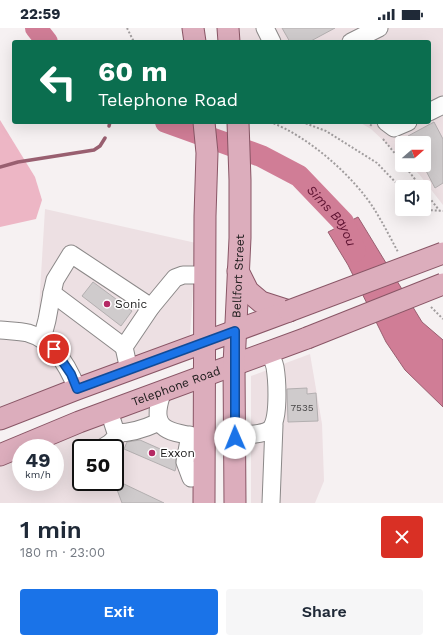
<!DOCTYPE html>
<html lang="en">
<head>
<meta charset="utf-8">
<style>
	:root { --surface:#fff; --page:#f6f6f7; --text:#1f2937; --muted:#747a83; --accent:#1a73e8 }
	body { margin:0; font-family:"Work Sans",sans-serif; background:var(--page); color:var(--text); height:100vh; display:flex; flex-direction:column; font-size:15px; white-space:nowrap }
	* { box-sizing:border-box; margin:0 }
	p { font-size:13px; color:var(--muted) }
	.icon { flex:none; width:22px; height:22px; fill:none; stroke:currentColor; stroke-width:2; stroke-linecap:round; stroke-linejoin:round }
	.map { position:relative; height:475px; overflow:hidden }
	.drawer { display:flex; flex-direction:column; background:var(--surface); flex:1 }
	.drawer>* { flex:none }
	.banner { position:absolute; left:12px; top:12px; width:419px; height:84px; border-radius:4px; box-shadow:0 4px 16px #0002; background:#0b6e4f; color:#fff; overflow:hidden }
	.needle { width:26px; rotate:70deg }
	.buttons { position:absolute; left:395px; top:108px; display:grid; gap:8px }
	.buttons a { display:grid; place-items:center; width:36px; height:36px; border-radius:4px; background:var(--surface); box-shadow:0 4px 16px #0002; font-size:20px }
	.speed { position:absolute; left:12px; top:411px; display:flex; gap:8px; font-size:20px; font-weight:700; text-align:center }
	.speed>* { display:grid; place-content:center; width:52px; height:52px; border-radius:50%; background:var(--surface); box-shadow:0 4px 16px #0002; line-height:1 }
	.speed small { font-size:10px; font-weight:400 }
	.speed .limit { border:2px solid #111; border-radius:6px; background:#fff; color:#111 }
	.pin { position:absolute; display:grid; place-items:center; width:34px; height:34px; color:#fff; margin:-17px; border:2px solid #fff; border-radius:50%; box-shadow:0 1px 4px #0007 }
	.me { position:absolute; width:44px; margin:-22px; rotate:359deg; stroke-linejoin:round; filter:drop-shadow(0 0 3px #0008) }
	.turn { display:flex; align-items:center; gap:14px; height:84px; padding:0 20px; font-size:18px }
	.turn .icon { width:52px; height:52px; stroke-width:2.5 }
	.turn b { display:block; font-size:28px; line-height:34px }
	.round { display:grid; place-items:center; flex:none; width:42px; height:42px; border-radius:4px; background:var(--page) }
	.overview { display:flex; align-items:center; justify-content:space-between; height:68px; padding:0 20px }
	h1 { font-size:24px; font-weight:600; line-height:30px }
	.action { display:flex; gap:8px; margin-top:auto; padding:8px 20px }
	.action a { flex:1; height:46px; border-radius:4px; background:var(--accent); color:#fff; font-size:16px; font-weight:600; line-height:46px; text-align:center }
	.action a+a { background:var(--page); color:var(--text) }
	.status { display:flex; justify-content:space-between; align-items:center; height:28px; padding:0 20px; background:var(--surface); direction:ltr }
	.status svg { height:11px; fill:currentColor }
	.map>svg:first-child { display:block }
	.built { fill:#ede0e3; fill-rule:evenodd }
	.green { fill:#edb6c5 }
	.water { fill:#d07d96; stroke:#995f70 }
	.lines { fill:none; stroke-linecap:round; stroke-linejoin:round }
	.stream { stroke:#995f70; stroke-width:3.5 }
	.river { stroke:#d07d96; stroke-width:22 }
	.building { fill:#cfcbcc; stroke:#b3afb0 }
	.minor-casing { stroke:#8b8888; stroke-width:19 }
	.major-casing { stroke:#895666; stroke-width:23 }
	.path { stroke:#a19d9e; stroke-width:2; stroke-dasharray:2 2; stroke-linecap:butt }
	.minor { stroke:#fff; stroke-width:17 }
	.major { stroke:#dcadbc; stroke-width:21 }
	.major-bridge-casing { stroke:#895666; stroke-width:23; stroke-linecap:butt }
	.major-bridge { stroke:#dcadbc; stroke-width:21 }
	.route-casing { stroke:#114b97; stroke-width:10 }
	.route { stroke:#1a73e8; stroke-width:7 }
	.poi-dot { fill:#b52964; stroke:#fff; stroke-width:1.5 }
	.labels { text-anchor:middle; stroke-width:3; stroke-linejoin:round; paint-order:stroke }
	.number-label { font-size:10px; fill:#474646 }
	.street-label { font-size:12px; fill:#1a1919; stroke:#fff }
	.poi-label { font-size:12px; fill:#1a1919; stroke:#fff; text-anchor:start }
	.water-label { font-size:13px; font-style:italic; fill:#5c1130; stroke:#fff }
</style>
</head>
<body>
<div class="status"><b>22:59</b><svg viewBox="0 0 49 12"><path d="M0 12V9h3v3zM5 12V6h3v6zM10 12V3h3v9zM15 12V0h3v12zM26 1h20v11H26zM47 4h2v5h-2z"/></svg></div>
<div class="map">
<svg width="443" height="475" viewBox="0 0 443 475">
	<rect width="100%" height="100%" fill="#f6f1f2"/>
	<g class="built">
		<polygon points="229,0 443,0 443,177 419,146 409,137 424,137 424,115 402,115 402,130 371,101 359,94 429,94 429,14 232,14"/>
		<polygon points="45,181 196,215 190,308 0,382 0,302 33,307 38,297"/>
		<polygon points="310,326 322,396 324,453 315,475 251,475 251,348"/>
		<path d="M195,360L197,475H0V436L21,428V454H55V420H40ZM81,420H115V454H81Z"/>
	</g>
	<polygon class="green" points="0,92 35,149 42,172 36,191 0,199"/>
	<polygon class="water" points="358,189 422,294 443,312 443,379 405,342 386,314 348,237 328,204"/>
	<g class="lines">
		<g class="stream">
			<polyline points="109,98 110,94"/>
			<polyline points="0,139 18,134 94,122 100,118 105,110"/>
		</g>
		<g class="river">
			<polyline points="36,0 47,14"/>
			<path id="s1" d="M166,94L261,128L299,148L343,194L355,223"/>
		</g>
	</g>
	<g class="building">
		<polygon points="282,0 335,0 309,14 290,14"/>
		<polygon points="434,94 443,111 443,155 435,160 424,139 424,115 411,115 408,108"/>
		<polygon points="93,254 132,283 121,298 82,268"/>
		<polygon points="307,360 307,366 316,365 318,393 288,394 287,361"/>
		<polygon points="140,412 176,428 176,439 175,443 124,421 127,414"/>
		<polygon points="124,456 164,475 122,475 116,459"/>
	</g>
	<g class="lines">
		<defs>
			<g id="minor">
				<polyline points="265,0 272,14"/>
				<polyline points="351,14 379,0"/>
				<polyline points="429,84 443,77"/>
				<polyline points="386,94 394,100 408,94"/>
				<polyline points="52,265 124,319"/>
				<path d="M0,302C9,303 19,303 28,305C53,312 68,338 77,361"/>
				<polyline points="42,311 47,292 52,265 55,252 71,226 151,279"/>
				<polyline points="129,342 124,319 151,279 175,250 183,247 205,247"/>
				<path d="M163,363C147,405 171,404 204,410"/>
				<path d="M117,405C132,405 146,400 159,394"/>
				<path d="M235,406C245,406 259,408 269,402C280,396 277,351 275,339C274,334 271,329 270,324"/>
				<polyline points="190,407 185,434 191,450"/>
				<polyline points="102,420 110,415 117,408 109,383"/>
				<polyline points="271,475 274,397"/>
			</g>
			<g id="major">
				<polyline points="193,0 195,14"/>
				<polyline points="228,0 229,14"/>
				<polyline points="238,243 248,263 261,274 289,283"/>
				<polyline points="0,391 77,361 289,283"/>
				<path id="s2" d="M0,427L79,394L307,310"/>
				<polyline points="204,475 205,188 207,125 204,94"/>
				<path id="s3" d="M235,475L234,337L240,210V152L238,94"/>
			</g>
		</defs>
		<use href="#minor" class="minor-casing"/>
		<use href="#major" class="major-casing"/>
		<g class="path">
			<polyline points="127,0 134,14"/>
			<path d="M270,94C308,108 355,149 376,184C384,197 391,211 398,224"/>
			<polyline points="302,94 326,103 377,135 402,161"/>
			<polyline points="367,94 372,98"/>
			<polyline points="383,111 402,134"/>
			<polyline points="404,137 421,159"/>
			<polyline points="424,163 439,182"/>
			<polyline points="424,179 427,182 443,183"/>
			<polyline points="431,279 443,291"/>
		</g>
		<use href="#minor" class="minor"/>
		<use href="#major" class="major"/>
		<defs>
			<g id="major-bridge">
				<polyline points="289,283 443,225"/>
				<polyline points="307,310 443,256"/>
			</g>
		</defs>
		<use href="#major-bridge" class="major-bridge-casing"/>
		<use href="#major-bridge" class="major-bridge"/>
	</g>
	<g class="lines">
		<defs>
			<polyline id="route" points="54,321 71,346 77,361 235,303 235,410"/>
		</defs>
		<use href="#route" class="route-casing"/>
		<use href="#route" class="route"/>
	</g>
	<g class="poi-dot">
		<circle cx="107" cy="276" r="4"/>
		<circle cx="152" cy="425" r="4"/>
	</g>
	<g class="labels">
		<g class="number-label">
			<text x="302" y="383">7535</text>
		</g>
		<g class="street-label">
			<text dy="4" stroke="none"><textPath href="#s3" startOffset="227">Bellfort Street</textPath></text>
			<text dy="4" stroke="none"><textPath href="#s2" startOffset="189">Telephone Road</textPath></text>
		</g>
		<g class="poi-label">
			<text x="115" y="280">Sonic</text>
			<text x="160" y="429">Exxon</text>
		</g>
		<g class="water-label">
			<text dy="5" stroke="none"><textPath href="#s1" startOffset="196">Sims Bayou</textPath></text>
		</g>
	</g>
</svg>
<div class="buttons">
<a><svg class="needle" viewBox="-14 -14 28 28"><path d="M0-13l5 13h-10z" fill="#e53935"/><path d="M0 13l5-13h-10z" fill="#747a83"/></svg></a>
<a><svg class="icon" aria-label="sound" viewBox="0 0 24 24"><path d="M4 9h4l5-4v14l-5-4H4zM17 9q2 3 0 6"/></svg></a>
</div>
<div class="speed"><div>49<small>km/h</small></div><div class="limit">50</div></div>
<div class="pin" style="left:54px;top:321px;background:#d93025"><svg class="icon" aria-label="arrive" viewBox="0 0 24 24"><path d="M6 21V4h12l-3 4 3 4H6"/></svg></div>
<svg class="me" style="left:235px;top:410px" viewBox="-20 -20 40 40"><circle r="19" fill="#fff"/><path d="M0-13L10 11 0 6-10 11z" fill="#1a73e8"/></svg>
<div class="banner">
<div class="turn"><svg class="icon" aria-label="left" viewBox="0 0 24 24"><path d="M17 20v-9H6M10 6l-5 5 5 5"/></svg><div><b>60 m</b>Telephone Road</div></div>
</div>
</div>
<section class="drawer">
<div class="overview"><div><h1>1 min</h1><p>180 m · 23:00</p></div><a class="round" style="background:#d93025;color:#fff"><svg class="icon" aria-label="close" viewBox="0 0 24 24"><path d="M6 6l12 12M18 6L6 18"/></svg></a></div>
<div class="action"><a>Exit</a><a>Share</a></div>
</section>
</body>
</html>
